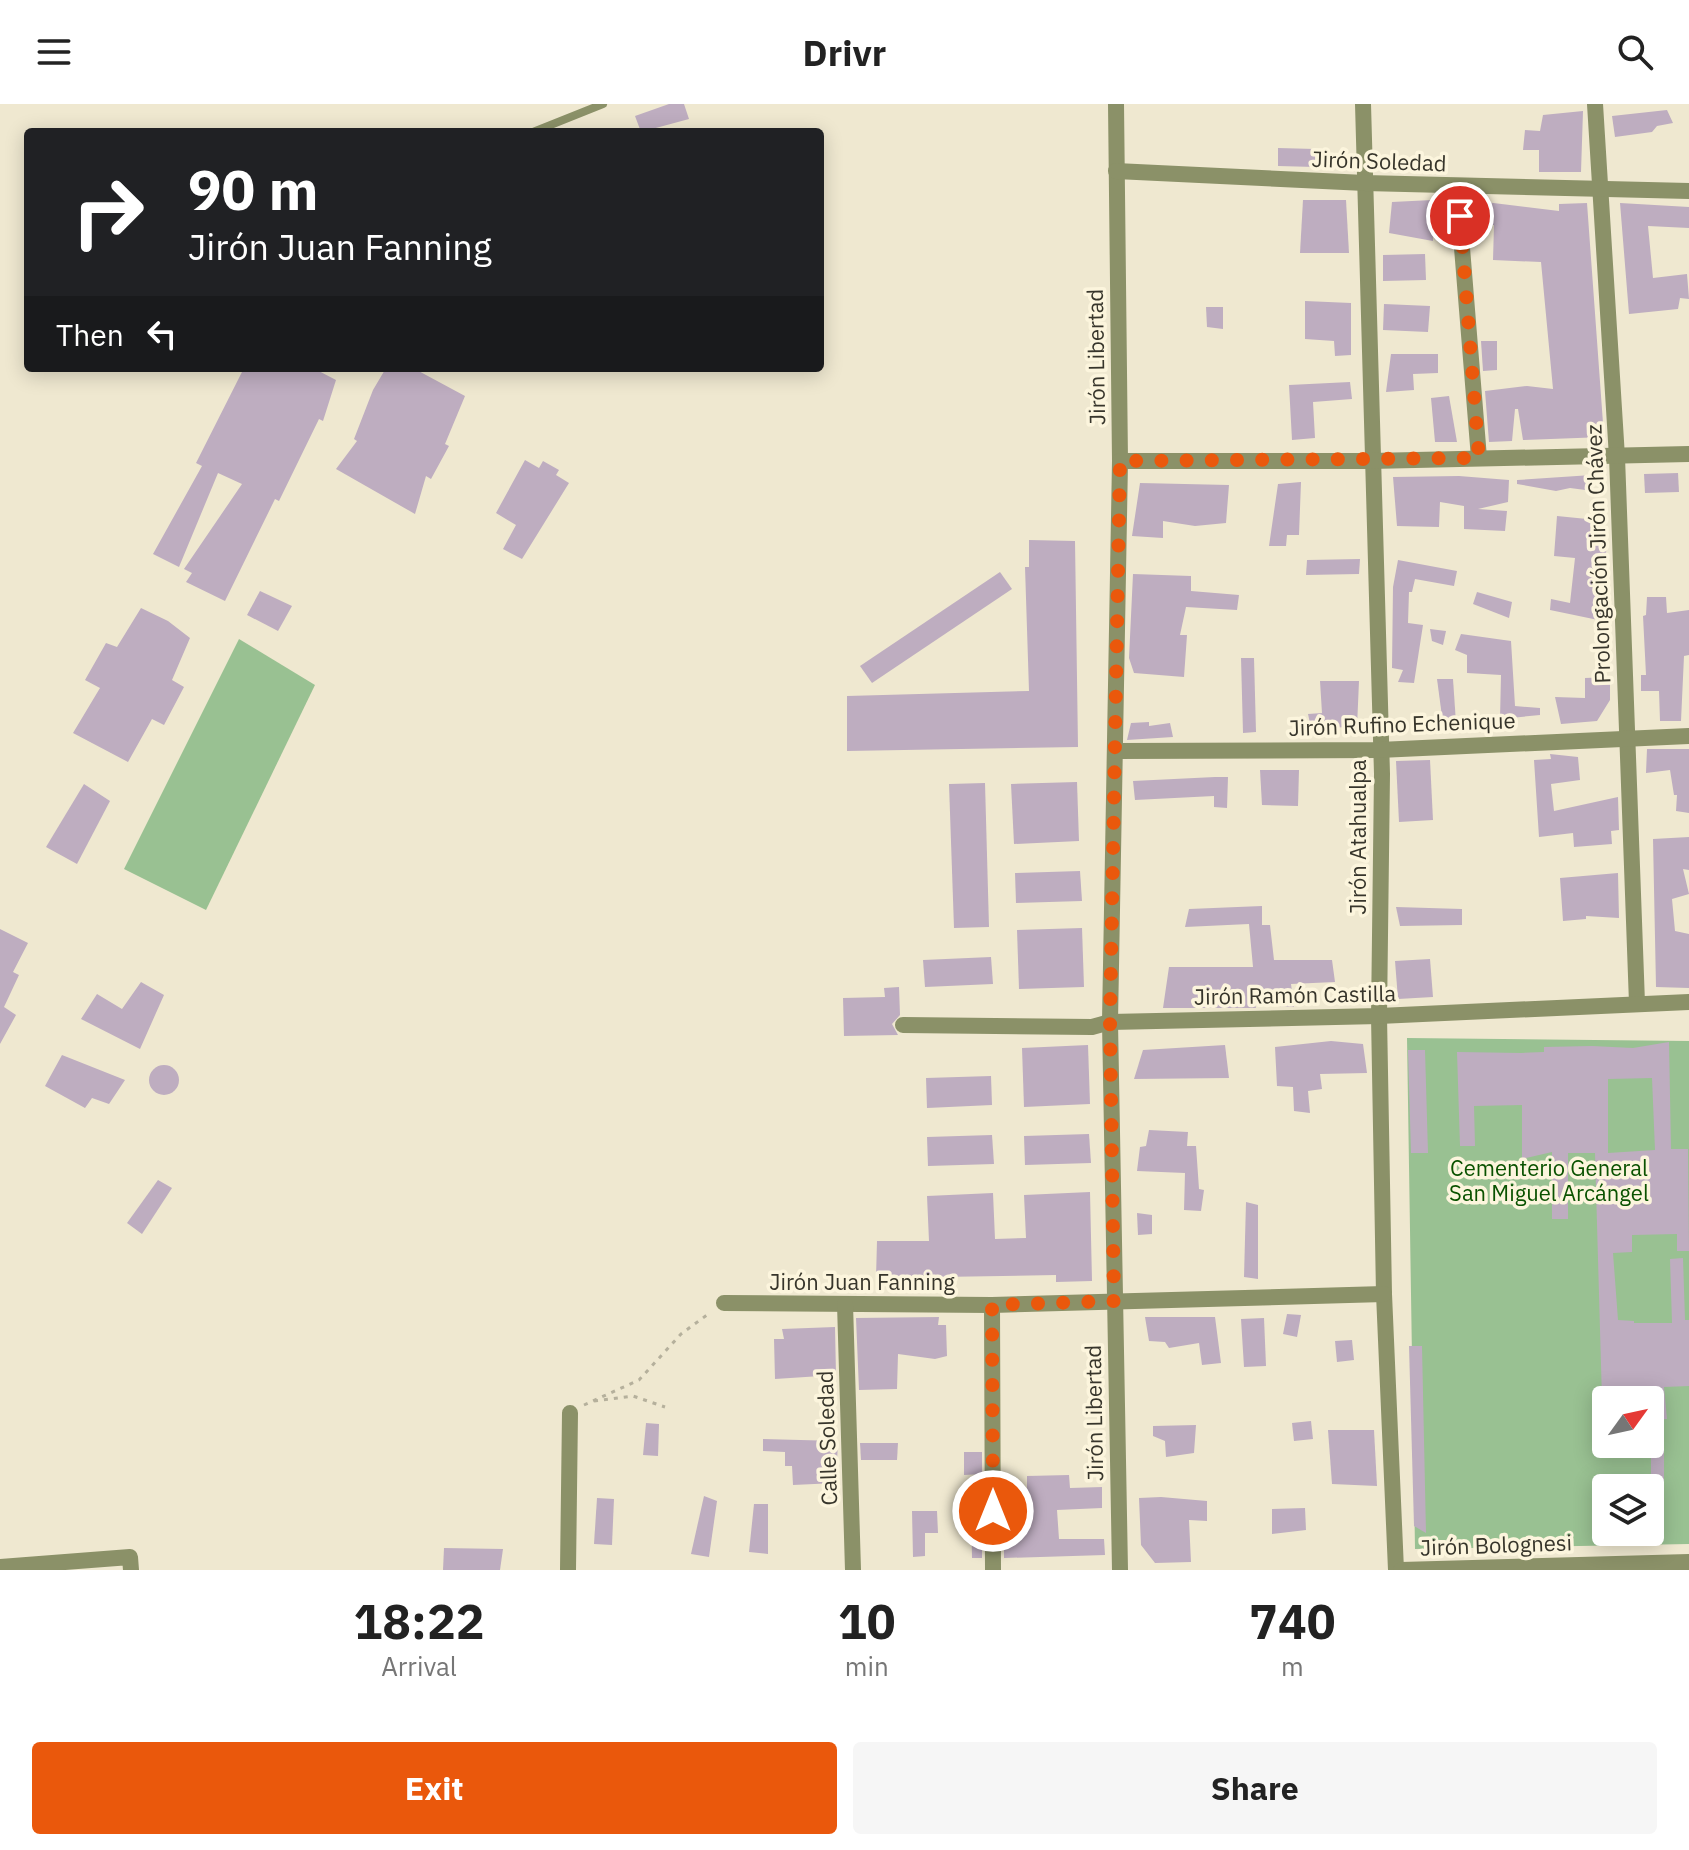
<!DOCTYPE html>
<html lang="en">
<head>
<meta charset="utf-8">
<style>
	:root { --surface:#fff; --page:#f6f6f6; --text:#222; --muted:#767676; --accent:#ea580c }
	body { margin:0; font-family:"IBM Plex Sans",sans-serif; background:var(--page); color:var(--text); height:100vh; display:flex; flex-direction:column; font-size:30px; white-space:nowrap }
	* { box-sizing:border-box; margin:0 }
	p { font-size:26px; color:var(--muted) }
	.icon { flex:none; width:44px; height:44px; fill:none; stroke:currentColor; stroke-width:2; stroke-linecap:round; stroke-linejoin:round }
	.map { position:relative; height:1466px; overflow:hidden }
	.sheet { display:flex; flex-direction:column; background:var(--surface); flex:1 }
	.sheet>* { flex:none }
	.guide { position:absolute; left:24px; top:24px; width:800px; height:244px; border-radius:8px; box-shadow:0 4px 20px #0003; background:#202124; color:#fff; overflow:hidden }
	.needle { width:52px; rotate:57deg }
	.controls { position:absolute; left:1592px; top:1282px; display:grid; gap:16px }
	.controls a { display:grid; place-items:center; width:72px; height:72px; border-radius:8px; background:var(--surface); box-shadow:0 4px 20px #0003; font-size:40px }
	.pin { position:absolute; display:grid; place-items:center; width:68px; height:68px; color:#fff; margin:-34px; border:4px solid #fff; border-radius:50%; box-shadow:0 2px 8px #0007 }
	.me { position:absolute; width:88px; margin:-44px; rotate:0deg; stroke-linejoin:round; filter:drop-shadow(0 0 6px #0008) }
	.turn { display:flex; align-items:center; gap:28px; height:168px; padding:0 32px; font-size:36px }
	.turn .icon { width:104px; height:104px; stroke-width:2.5 }
	.turn b { display:block; font-size:56px; line-height:68px }
	.then { display:flex; align-items:center; height:76px; padding:0 32px; background:#0003; gap:16px; font-size:30px }
	.eta { display:flex; justify-content:space-evenly; align-items:center; height:136px; text-align:center }
	.eta b { font-size:48px; font-weight:700; line-height:56px }
	.cta { display:flex; gap:16px; margin-top:auto; padding:16px 32px }
	.cta a { flex:1; height:92px; border-radius:8px; background:var(--accent); color:#fff; font-size:32px; font-weight:700; line-height:92px; text-align:center }
	.cta a+a { background:var(--page); color:var(--text) }
	header { display:flex; justify-content:space-between; align-items:center; height:104px; padding:0 32px; background:var(--surface); font-size:36px; font-weight:700 }
	.map>svg:first-child { display:block }
	.green { fill:#99c192; fill-rule:evenodd }
	.building { fill:#beadc0; fill-rule:evenodd }
	.lines { fill:none; stroke-linecap:round; stroke-linejoin:round }
	.path { stroke:#b5b09c; stroke-width:3; stroke-dasharray:4 6; stroke-linecap:butt }
	.service { stroke:#8b9168; stroke-width:8 }
	.minor { stroke:#8b9168; stroke-width:16 }
	.route { stroke:#ea580c; stroke-width:14; stroke-dasharray:0 25.2 }
	.labels { text-anchor:middle; stroke-width:7; stroke-linejoin:round; paint-order:stroke }
	.street-label { font-size:22px; fill:#37352b; stroke:#fcf5dd }
	.park-label { font-size:22px; fill:#0a5200; stroke:#fcf5dd }
</style>
</head>
<body>
<header><svg class="icon" aria-label="menu" viewBox="0 0 24 24"><path d="M4 6h16M4 12h16M4 18h16"/></svg>Drivr<svg class="icon" aria-label="search" viewBox="0 0 24 24"><circle cx="10" cy="10" r="6"/><path d="M15 15l6 6"/></svg></header>
<div class="map">
<svg width="1689" height="1466" viewBox="0 0 1689 1466">
	<rect width="100%" height="100%" fill="#efe8d0"/>
	<g class="green">
		<polygon points="239,535 315,581 206,806 124,765"/>
		<path d="M1407,934L1689,937V1440L1415,1445ZM1606,1296H1650V1340H1606ZM1606,1384H1650V1428H1606Z"/>
	</g>
	<g class="building">
		<polygon points="669,0 684,0 689,15 641,28 635,12"/>
		<polygon points="1667,6 1673,19 1657,22 1652,28 1615,33 1612,12"/>
		<polygon points="1583,7 1581,68 1539,68 1539,46 1523,46 1525,26 1540,27 1543,11"/>
		<polygon points="1278,44 1315,45 1315,63 1278,62"/>
		<polygon points="1303,96 1346,96 1349,149 1300,149"/>
		<polygon points="1432,96 1433,137 1389,129 1392,98"/>
		<polygon points="1469,96 1559,107 1559,100 1587,99 1604,333 1523,336 1518,305 1515,305 1512,337 1489,338 1485,287 1527,282 1553,285 1541,158 1493,156 1494,121 1471,122"/>
		<polygon points="1620,99 1689,103 1689,124 1648,122 1653,174 1687,170 1689,195 1680,194 1678,205 1629,210"/>
		<polygon points="1425,150 1426,176 1383,177 1383,151"/>
		<polygon points="1305,197 1351,199 1351,251 1335,252 1334,237 1305,235"/>
		<polygon points="1384,200 1430,202 1428,228 1383,226"/>
		<polygon points="1206,203 1223,203 1223,225 1207,223"/>
		<polygon points="1481,237 1497,237 1497,266 1483,267"/>
		<polygon points="1391,250 1438,250 1438,269 1413,270 1414,286 1386,288"/>
		<polygon points="244,264 313,264 336,276 323,317 319,315 279,397 275,395 225,497 186,478 192,469 184,465 242,380 218,369 179,463 153,450 202,362 196,359"/>
		<polygon points="386,264 413,264 465,292 445,340 449,342 431,375 426,372 415,410 336,365 357,337 354,335 373,286"/>
		<polygon points="1350,278 1352,295 1313,298 1315,334 1292,336 1289,281"/>
		<polygon points="1449,292 1457,338 1435,338 1431,294"/>
		<polygon points="525,356 539,364 543,357 559,366 556,371 569,379 522,455 503,445 516,421 496,409"/>
		<polygon points="1678,369 1679,388 1645,389 1644,370"/>
		<polygon points="1592,371 1593,387 1570,384 1556,387 1517,380 1517,376"/>
		<polygon points="1459,372 1509,376 1508,398 1478,405 1507,407 1505,427 1464,425 1464,402 1440,398 1439,423 1397,422 1393,373"/>
		<polygon points="1301,378 1299,431 1287,431 1286,442 1269,442 1278,380"/>
		<polygon points="1140,379 1229,381 1226,419 1195,422 1163,417 1163,434 1132,432"/>
		<polygon points="1557,412 1597,416 1597,428 1607,429 1603,517 1550,506 1551,495 1570,499 1575,454 1554,452"/>
		<polygon points="1029,436 1075,437 1078,643 847,647 847,592 1029,587 1025,463 1029,463"/>
		<polygon points="1360,455 1359,470 1306,471 1307,456"/>
		<polygon points="1398,456 1457,467 1454,482 1415,475 1412,488 1409,488 1408,519 1423,521 1414,579 1398,578 1403,566 1392,564 1393,483"/>
		<polygon points="1000,468 1012,485 872,579 860,562"/>
		<polygon points="1133,470 1191,472 1191,487 1239,491 1237,506 1186,503 1180,531 1187,531 1184,573 1134,569 1129,554"/>
		<polygon points="260,487 292,502 278,527 247,511"/>
		<polygon points="1477,488 1512,498 1509,514 1473,500"/>
		<polygon points="1647,493 1666,493 1667,509 1689,506 1689,551 1684,552 1681,617 1660,617 1659,587 1641,587 1641,571 1646,571 1643,512 1646,511"/>
		<polygon points="141,504 168,517 190,534 172,576 184,583 164,621 152,615 128,658 73,629 100,584 85,576 106,539 117,543"/>
		<polygon points="1430,525 1446,527 1443,541 1432,537"/>
		<polygon points="1461,530 1511,537 1515,602 1540,604 1540,611 1500,615 1501,571 1467,569 1467,551 1455,546"/>
		<polygon points="1241,554 1254,554 1256,628 1243,629"/>
		<polygon points="1610,573 1610,596 1597,617 1561,620 1555,593 1585,594 1585,574"/>
		<polygon points="1437,575 1453,575 1456,619 1443,620"/>
		<polygon points="1320,577 1359,577 1357,623 1311,624 1308,610 1322,609"/>
		<polygon points="1149,618 1149,622 1170,619 1173,633 1127,636 1131,619"/>
		<polygon points="1647,645 1689,645 1689,709 1676,707 1677,691 1674,691 1670,666 1646,669"/>
		<polygon points="1550,650 1578,653 1580,676 1551,680 1554,707 1618,693 1619,726 1611,727 1612,740 1574,743 1573,729 1539,733 1534,656 1551,655"/>
		<polygon points="1430,656 1433,716 1399,718 1396,657"/>
		<polygon points="1260,666 1299,666 1298,702 1262,701"/>
		<polygon points="1215,673 1228,673 1227,704 1214,703 1214,692 1135,696 1133,677"/>
		<polygon points="1077,678 1079,737 1014,740 1011,680"/>
		<polygon points="985,679 989,823 954,824 949,680"/>
		<polygon points="84,680 110,697 77,760 46,743"/>
		<polygon points="1689,733 1689,766 1683,765 1689,790 1672,795 1675,827 1689,830 1689,884 1656,883 1653,735"/>
		<polygon points="1080,767 1082,797 1016,799 1015,769"/>
		<polygon points="1618,769 1619,814 1586,812 1586,815 1563,817 1560,774"/>
		<polygon points="1262,802 1262,821 1270,821 1274,856 1332,856 1335,878 1291,880 1294,903 1255,900 1256,904 1163,904 1169,863 1253,863 1249,820 1185,823 1189,805"/>
		<polygon points="1396,803 1462,805 1462,821 1400,822"/>
		<polygon points="1082,824 1084,883 1019,885 1017,826"/>
		<polygon points="0,825 28,839 13,868 19,871 4,903 16,911 0,940"/>
		<polygon points="991,853 993,880 925,883 923,856"/>
		<polygon points="1430,855 1433,893 1398,895 1395,857"/>
		<polygon points="141,878 164,891 140,945 81,915 97,890 122,905"/>
		<polygon points="899,883 900,911 892,920 898,931 844,932 843,894 885,893 884,884"/>
		<polygon points="1331,937 1363,940 1367,969 1320,970 1322,985 1308,987 1310,1009 1294,1007 1293,983 1277,982 1275,943"/>
		<path d="M1669,938L1671,1045H1688L1689,1147H1677V1130L1632,1131V1148L1613,1149L1618,1216L1634,1217V1219H1672L1670,1155L1683,1154L1685,1216H1689V1282L1664,1283L1667,1315L1653,1316L1652,1296H1602L1595,1049H1568V1115H1552V1048L1522,1055V1001L1474,1002L1475,1042H1460L1457,948L1521,949L1544,948V943L1592,942L1633,944ZM1652,974L1655,1046L1608,1049V975Z"/>
		<polygon points="1088,941 1090,1000 1024,1003 1022,944"/>
		<polygon points="1225,941 1229,974 1134,975 1143,946"/>
		<polygon points="1408,946 1425,946 1428,1049 1411,1049"/>
		<polygon points="62,951 125,976 109,1000 92,994 85,1004 45,982"/>
		<circle cx="164" cy="976" r="15"/>
		<polygon points="991,972 992,1001 927,1004 926,974"/>
		<polygon points="1149,1026 1188,1028 1187,1042 1196,1042 1199,1085 1204,1086 1201,1107 1184,1106 1185,1069 1137,1067 1140,1043 1146,1042"/>
		<polygon points="1089,1030 1091,1059 1025,1061 1024,1032"/>
		<polygon points="992,1031 994,1060 928,1062 927,1033"/>
		<polygon points="158,1076 172,1084 142,1130 127,1119"/>
		<polygon points="1090,1088 1092,1177 1056,1178 1056,1171 876,1174 877,1137 929,1137 927,1092 993,1089 995,1135 1026,1134 1024,1091"/>
		<polygon points="1246,1098 1258,1101 1258,1175 1244,1173"/>
		<polygon points="1137,1109 1152,1111 1152,1130 1138,1131"/>
		<polygon points="1287,1210 1301,1211 1297,1233 1283,1230"/>
		<polygon points="939,1213 938,1221 946,1221 947,1252 935,1255 898,1250 897,1285 859,1286 856,1214"/>
		<polygon points="1145,1213 1215,1213 1221,1259 1202,1261 1199,1239 1169,1244 1165,1238 1149,1237"/>
		<polygon points="1264,1214 1266,1262 1244,1263 1241,1215"/>
		<polygon points="835,1223 836,1271 775,1275 774,1235 784,1235 782,1225"/>
		<polygon points="1352,1236 1354,1256 1337,1258 1335,1237"/>
		<polygon points="1409,1242 1422,1242 1426,1429 1414,1422"/>
		<polygon points="1311,1317 1313,1335 1294,1337 1292,1319"/>
		<polygon points="646,1319 659,1320 658,1352 643,1351"/>
		<polygon points="1196,1321 1194,1349 1166,1353 1165,1337 1153,1332 1153,1322"/>
		<polygon points="1328,1326 1374,1326 1377,1382 1332,1380"/>
		<rect x="1651" y="1328" width="13" height="51"/>
		<polygon points="763,1335 838,1337 836,1379 793,1381 792,1362 785,1362 785,1348 763,1347"/>
		<polygon points="860,1339 898,1339 897,1356 861,1356"/>
		<polygon points="964,1348 982,1348 982,1370 964,1371"/>
		<polygon points="1069,1371 1070,1384 1102,1383 1102,1404 1057,1406 1059,1435 1104,1435 1105,1451 1004,1454 1004,1387 1027,1385 1027,1372"/>
		<polygon points="704,1392 717,1397 709,1453 691,1450"/>
		<polygon points="1161,1393 1207,1397 1207,1417 1189,1416 1191,1458 1155,1459 1141,1441 1139,1394"/>
		<polygon points="597,1394 614,1395 612,1441 594,1440"/>
		<polygon points="971,1397 982,1397 982,1454 972,1454"/>
		<polygon points="754,1400 768,1400 768,1450 749,1448"/>
		<polygon points="1305,1404 1306,1426 1272,1430 1272,1405"/>
		<polygon points="912,1407 937,1407 938,1429 925,1429 925,1452 913,1453"/>
		<polygon points="444,1444 503,1445 500,1466 443,1466"/>
	</g>
	<g class="lines">
		<g class="path">
			<polyline points="594,1297 633,1292 665,1303"/>
			<polyline points="584,1301 639,1276 681,1230 711,1208"/>
		</g>
		<polyline class="service" points="533,28 603,0"/>
		<g class="minor">
			<polyline points="1116,0 1120,357 1110,918 1120,1466"/>
			<polyline points="1363,0 1382,670 1379,912 1384,1190 1396,1466"/>
			<polyline points="1595,0 1617,353 1637,899"/>
			<polyline points="1116,67 1365,79 1689,87"/>
			<polyline points="1457,82 1479,354"/>
			<polyline points="1120,357 1371,357 1689,350"/>
			<polyline points="1116,647 1379,646 1689,632"/>
			<polyline points="903,921 1092,923 1110,918 1379,912 1689,898"/>
			<polyline points="724,1199 992,1201 1384,1190"/>
			<polyline points="845,1200 853,1466"/>
			<polyline points="992,1201 993,1466"/>
			<polyline points="0,1463 130,1453 131,1466"/>
			<polyline points="568,1466 570,1309"/>
			<polyline points="1401,1466 1689,1458"/>
		</g>
	</g>
	<g class="lines">
		<polyline class="route" points="993,1407 992,1201 1114,1197 1110,918 1120,357 1479,354 1460,112"/>
	</g>
	<g class="labels">
		<g class="street-label">
			<text transform="translate(1379 57) rotate(2)" y="8">Jirón Soledad</text>
			<text transform="translate(1096 253) rotate(-91)" y="8">Jirón Libertad</text>
			<text transform="translate(1598 450) rotate(-92)" y="8">Prolongación Jirón Chávez</text>
			<text transform="translate(1402 620) rotate(-2)" y="8">Jirón Rufino Echenique</text>
			<text transform="translate(1358 733) rotate(-90)" y="8">Jirón Atahualpa</text>
			<text transform="translate(1295 891) rotate(-1)" y="8">Jirón Ramón Castilla</text>
			<text x="862" y="1186">Jirón Juan Fanning</text>
			<text transform="translate(1094 1309) rotate(-91)" y="8">Jirón Libertad</text>
			<text transform="translate(827 1334) rotate(-92)" y="8">Calle Soledad</text>
			<text transform="translate(1496 1441) rotate(-2)" y="8">Jirón Bolognesi</text>
		</g>
		<g class="park-label">
			<text x="1549" y="1072">Cementerio General<tspan x="1549" dy="25">San Miguel Arcángel</tspan></text>
		</g>
	</g>
</svg>
<div class="controls">
<a><svg class="needle" viewBox="-14 -14 28 28"><path d="M0-13l5 13h-10z" fill="#e53935"/><path d="M0 13l5-13h-10z" fill="#767676"/></svg></a>
<a><svg class="icon" aria-label="layers" viewBox="0 0 24 24"><path d="M12 4l9 5-9 5-9-5zM3 14l9 5 9-5"/></svg></a>
</div>
<div class="pin" style="left:1460px;top:112px;background:#d93025"><svg class="icon" aria-label="arrive" viewBox="0 0 24 24"><path d="M6 21V4h12l-3 4 3 4H6"/></svg></div>
<svg class="me" style="left:993px;top:1407px" viewBox="-20 -20 40 40"><circle r="17" fill="#ea580c" stroke="#fff" stroke-width="3"/><path d="M0-11L8 9 0 5-8 9z" fill="#fff"/></svg>
<div class="guide">
<div class="turn"><svg class="icon" aria-label="right" viewBox="0 0 24 24"><path d="M7 20v-9h11M14 6l5 5-5 5"/></svg><div><b>90 m</b>Jirón Juan Fanning</div></div>
<div class="then">Then<svg class="icon" aria-label="left" viewBox="0 0 24 24"><path d="M17 20v-9H6M10 6l-5 5 5 5"/></svg></div>
</div>
</div>
<section class="sheet">
<div class="eta">
<div><b>18:22</b><p>Arrival</p></div>
<div><b>10</b><p>min</p></div>
<div><b>740</b><p>m</p></div>
</div>
<div class="cta"><a>Exit</a><a>Share</a></div>
</section>
</body>
</html>
